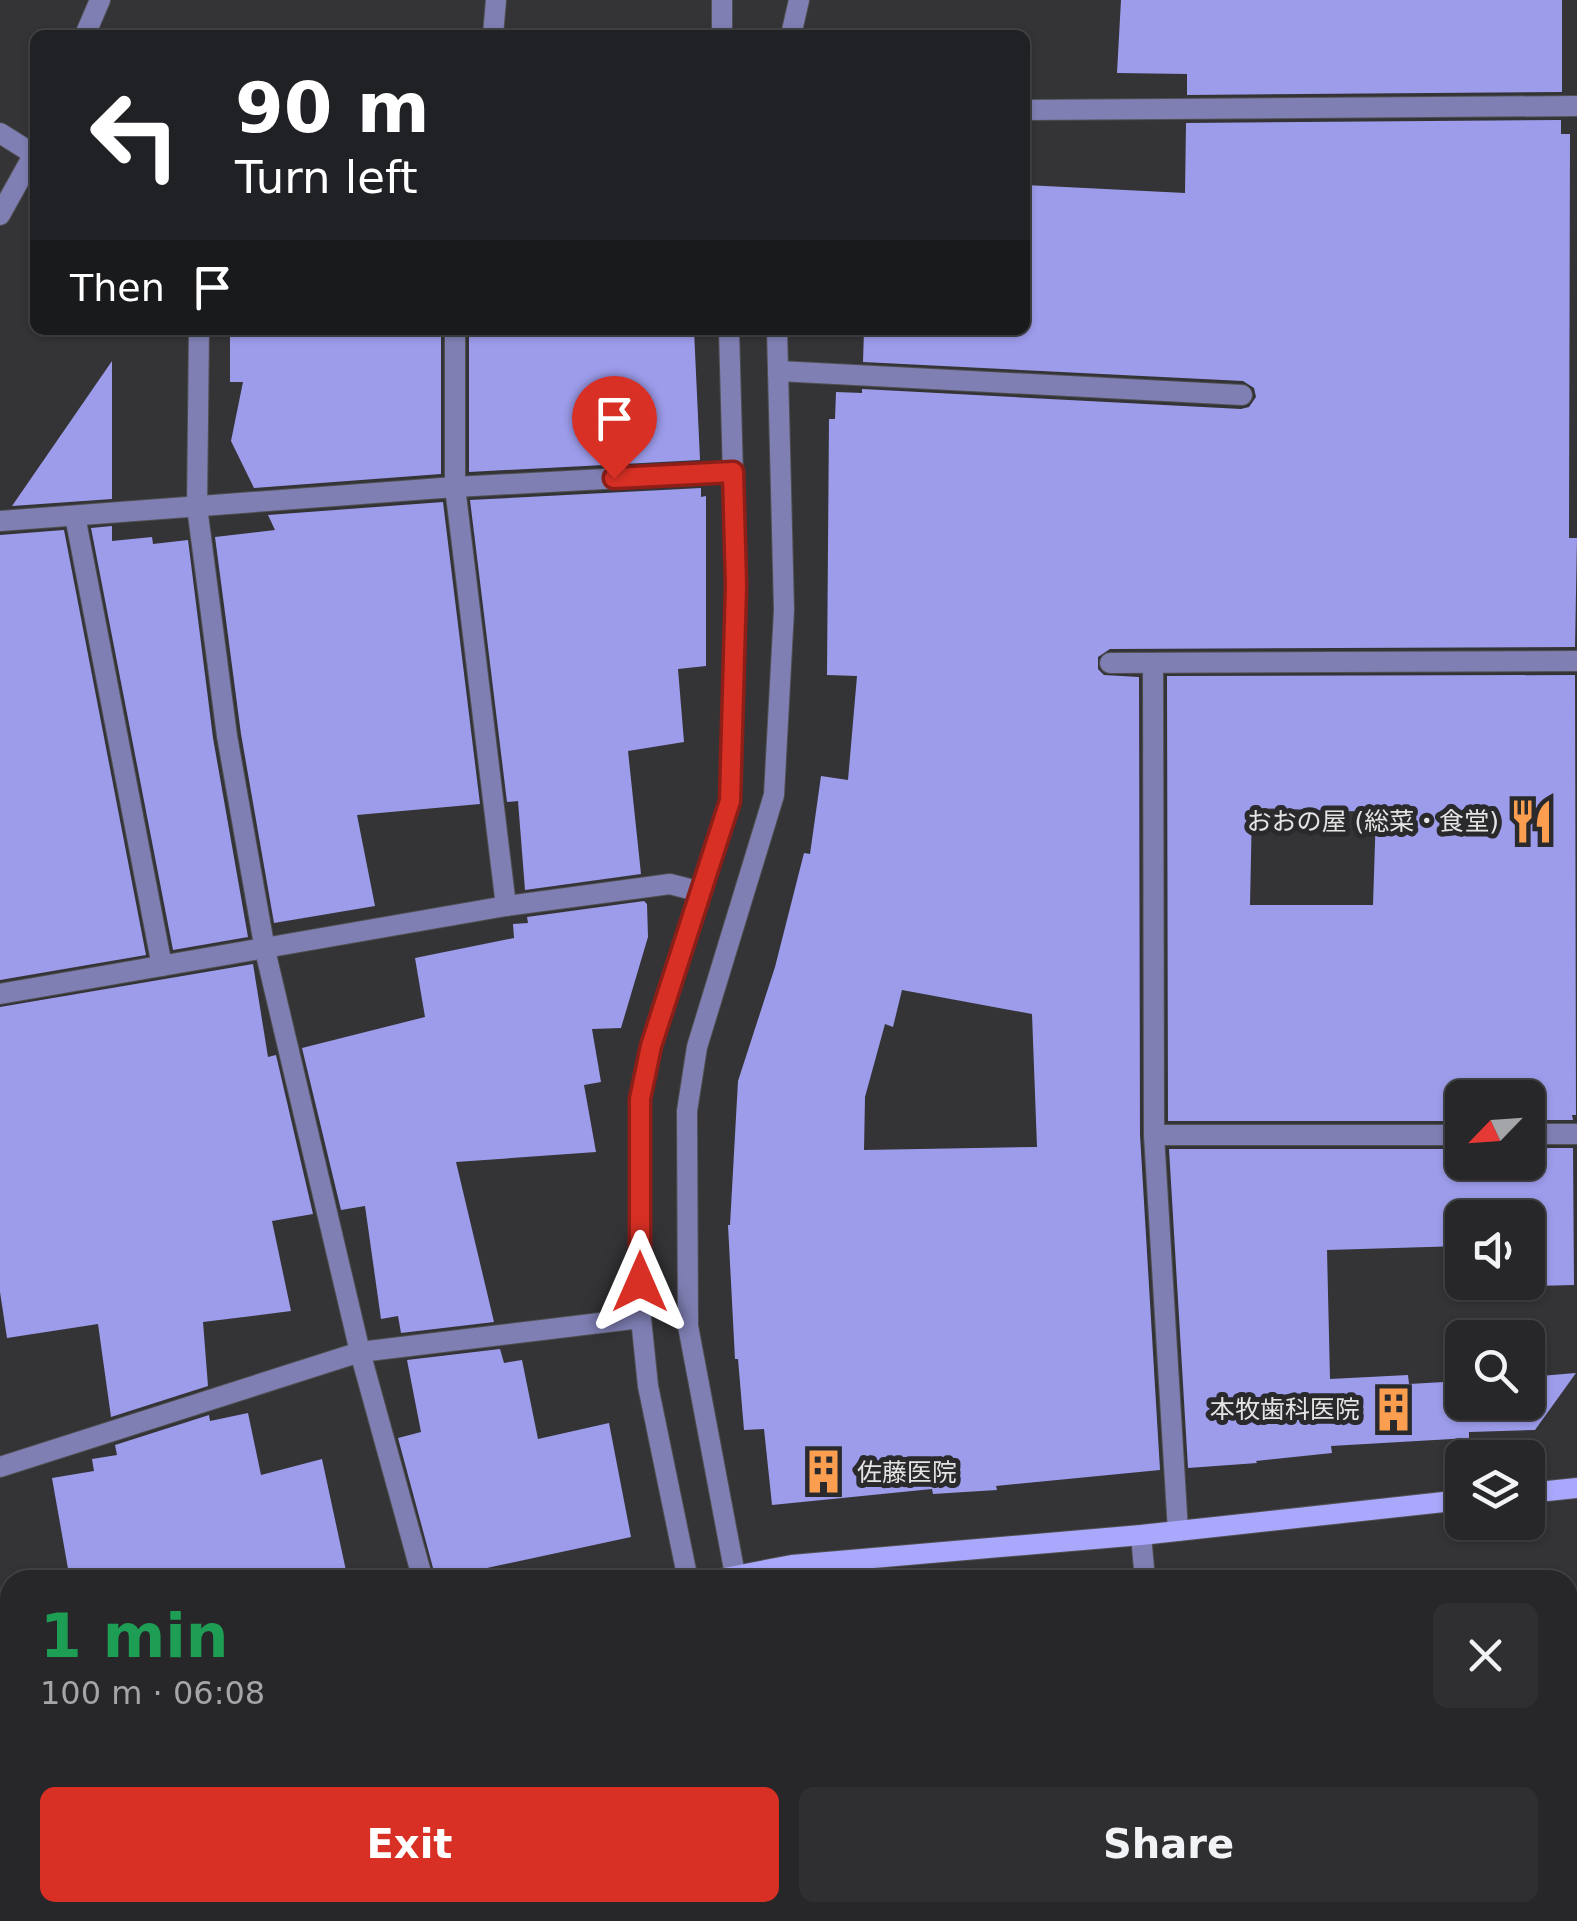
<!DOCTYPE html>
<html lang="en">
<head>
<meta charset="utf-8">
<style>
	:root { --surface:#272729; --page:#2f2f31; --text:#f1f3f6; --muted:#a4a5a8; --line:#434446; --accent:#d93025 }
	body { margin:0; font-family:"DejaVu Sans","Noto Sans JP",sans-serif; background:var(--page); color:var(--text); height:100vh; display:flex; flex-direction:column; font-size:38px; white-space:nowrap }
	* { box-sizing:border-box; margin:0 }
	p { font-size:32px; color:var(--muted) }
	.icon { flex:none; width:55px; height:55px; fill:none; stroke:currentColor; stroke-width:2; stroke-linecap:round; stroke-linejoin:round }
	.map { position:relative; flex:1; overflow:hidden }
	.panel { position:absolute; left:0px; top:1570px; width:1578px; height:352px; display:flex; flex-direction:column; background:var(--surface); border-radius:30px 30px 0 0; box-shadow:0 2px 8px #0004,0 0 0 2px var(--line) }
	.panel>* { flex:none }
	.hud { position:absolute; left:30px; top:30px; width:1000px; height:305px; border-radius:15px; box-shadow:0 2px 8px #0004,0 0 0 2px var(--line); background:#202124; color:#fff; overflow:hidden }
	.needle { width:65px; rotate:245deg }
	.buttons { position:absolute; left:1445px; top:1080px; display:grid; gap:20px }
	.buttons a { display:grid; place-items:center; width:100px; height:100px; border-radius:15px; background:var(--surface); box-shadow:0 2px 8px #0004,0 0 0 2px var(--line); font-size:50px }
	.pin { position:absolute; display:grid; place-items:center; width:85px; height:85px; color:#fff; margin:-102px -42px; border-radius:50% 50% 50% 0; rotate:-45deg; box-shadow:0 0 10px #0007 }
	.pin .icon { rotate:45deg }
	.me { position:absolute; width:110px; margin:-55px; rotate:0deg; stroke-linejoin:round; filter:drop-shadow(0 0 8px #0008) }
	.turn { display:flex; align-items:center; gap:35px; height:210px; padding:0 40px; font-size:45px }
	.turn .icon { width:130px; height:130px; stroke-width:2.5 }
	.turn b { display:block; font-size:70px; line-height:85px }
	.then { display:flex; align-items:center; height:95px; padding:0 40px; background:#0003; gap:20px; font-size:38px }
	.round { display:grid; place-items:center; flex:none; width:105px; height:105px; border-radius:15px; background:var(--page) }
	.summary { display:flex; align-items:center; justify-content:space-between; height:170px; padding:0 40px }
	h1 { font-size:60px; font-weight:600; line-height:75px; color:#1e9e55 }
	.action { display:flex; gap:20px; margin-top:auto; padding:20px 40px }
	.action a { flex:1; height:115px; border-radius:15px; background:var(--accent); color:#fff; font-size:40px; font-weight:600; line-height:115px; text-align:center }
	.action a+a { background:var(--page); color:var(--text) }
	.map>svg:first-child { display:block }
	.building { fill:#9d9ceb; fill-rule:evenodd }
	.lines { fill:none; stroke-linecap:round; stroke-linejoin:round }
	.lane-casing { stroke:#505053; stroke-width:22 }
	.street-casing { stroke:#505053; stroke-width:22 }
	.secondary-casing { stroke:#505053; stroke-width:22 }
	.path { stroke:#767678; stroke-width:6; stroke-dasharray:5 5; stroke-linecap:butt }
	.lane { stroke:#7f7fb4; stroke-width:20 }
	.street { stroke:#7f7fb4; stroke-width:20 }
	.secondary { stroke:#aaa8fc; stroke-width:20 }
	.route-casing { stroke:#8d1f18; stroke-width:25 }
	.route { stroke:#d93025; stroke-width:18 }
	.labels { text-anchor:middle; stroke-width:10; stroke-linejoin:round; paint-order:stroke }
	.poi-label { font-size:25px; fill:#e4e4e5; stroke:#2a2a2d; text-anchor:end }
</style>
</head>
<body>
<div class="map">
<svg width="1577" height="1921" viewBox="0 0 1577 1921">
	<rect width="100%" height="100%" fill="#343437"/>
	<g class="building">
		<polygon points="1121,0 1562,0 1562,92 1187,95 1187,74 1117,73"/>
		<path d="M1561,120V134H1570L1569,538H1577L1575,647L1110,649L1098,657V669L1104,675L1139,677L1140,1135L1160,1470L996,1486L997,1490L933,1494L932,1489L772,1505L764,1429L744,1430L738,1359H735L728,1225H730L738,1081L775,967L804,853L810,854L821,776L848,780L857,676L827,675L829,419H835L836,392L862,393V389L1241,409L1249,407L1256,397L1254,388L1243,381L863,362L864,330H1025V185L1185,193L1186,123ZM902,990L1032,1014L1037,1147L864,1150L865,1097L885,1024L893,1027Z"/>
		<polygon points="230,330 441,330 441,474 254,488 231,441 243,382 230,382"/>
		<polygon points="469,330 694,330 700,460 469,472"/>
		<polygon points="112,361 112,499 12,506"/>
		<polygon points="701,488 701,497 706,496 706,666 678,669 684,742 628,751 641,874 525,890 518,801 507,802 470,500"/>
		<polygon points="443,502 480,804 357,815 375,906 274,923 241,734 215,537 275,530 268,515"/>
		<polygon points="112,526 112,541 152,537 153,544 188,540 213,738 248,937 173,950 91,528"/>
		<polygon points="64,530 146,955 0,980 0,535"/>
		<path d="M1575,675L1576,1115H1572L1573,1120H1528V1098H1462V1121H1168L1167,676ZM1252,808L1376,812L1373,905H1250Z"/>
		<polygon points="644,901 647,904 648,937 621,1028 592,1029 601,1082 584,1085 596,1152 456,1162 494,1322 401,1333 398,1316 381,1319 365,1206 341,1210 302,1048 425,1017 415,958 514,938 513,924 528,923 527,917"/>
		<polygon points="253,964 268,1057 276,1055 313,1214 272,1221 291,1311 203,1322 208,1386 111,1417 98,1324 7,1338 0,1292 0,1007"/>
		<polygon points="1528,1148 1573,1148 1574,1285 1500,1287 1500,1282 1528,1282 1528,1218 1462,1218 1462,1246 1327,1250 1330,1379 1408,1375 1409,1384 1462,1381 1462,1402 1528,1402 1528,1377 1576,1373 1535,1430 1469,1432 1469,1438 1331,1446 1332,1453 1256,1461 1257,1463 1188,1468 1169,1149 1462,1149 1462,1162 1528,1162"/>
		<polygon points="500,1349 504,1363 522,1360 538,1439 609,1423 631,1537 436,1579 398,1438 421,1432 407,1360"/>
		<polygon points="248,1413 261,1475 322,1459 348,1580 70,1580 52,1478 94,1471 92,1459 117,1455 115,1445 209,1415 210,1421"/>
	</g>
	<g class="lines">
		<defs>
			<g id="lane">
				<polyline points="493,35 496,0"/>
				<polyline points="199,330 197,507 227,736 265,950 360,1352"/>
				<polyline points="455,330 455,487 506,906"/>
				<polyline points="778,371 1242,395"/>
				<polyline points="75,516 162,966"/>
				<polyline points="1110,663 1577,661"/>
				<polyline points="1153,663 1154,1135 1178,1531"/>
				<polyline points="0,994 506,906 670,884 701,892"/>
				<polyline points="1528,1134 1577,1134"/>
				<polyline points="1154,1135 1462,1135"/>
			</g>
			<g id="street">
				<polyline points="722,0 722,35"/>
				<polyline points="85,35 100,0"/>
				<polyline points="791,35 799,0"/>
				<polyline points="1025,110 1577,106"/>
				<polyline points="0,133 35,155"/>
				<polyline points="0,215 35,152"/>
				<polyline points="0,521 455,487 733,472"/>
				<polyline points="360,1352 423,1580"/>
				<polyline points="0,1467 360,1352 641,1318"/>
				<polyline points="1141,1535 1145,1580"/>
				<polyline points="688,1580 648,1386 641,1318 640,1099 651,1046 730,801 736,585 729,330"/>
				<polyline points="736,1580 688,1326 687,1111 697,1047 774,795 784,610 777,330"/>
				<polyline points="56,1912 57,1921"/>
				<polyline points="257,1912 259,1921"/>
				<polyline points="510,1912 512,1921"/>
				<polyline points="777,1912 781,1921"/>
				<polyline points="832,1912 836,1921"/>
			</g>
			<g id="secondary">
				<polyline points="1528,1493 1577,1488"/>
				<polyline points="714,1580 792,1565 1141,1535 1462,1500"/>
				<polyline points="0,1677 10,1677"/>
			</g>
		</defs>
		<use href="#lane" class="lane-casing"/>
		<use href="#street" class="street-casing"/>
		<use href="#secondary" class="secondary-casing"/>
		<polyline class="path" points="1191,1912 1193,1921"/>
		<use href="#lane" class="lane"/>
		<use href="#street" class="street"/>
		<use href="#secondary" class="secondary"/>
	</g>
	<g class="lines">
		<defs>
			<polyline id="route" points="614,478 733,472 736,585 730,801 651,1046 640,1099 640,1282"/>
		</defs>
		<use href="#route" class="route-casing"/>
		<use href="#route" class="route"/>
	</g>
	<defs>
		<symbol id="restaurant-bare" viewBox="-9 -9 18 18"><path d="M-5-6h1v4h1v-4h1v4h1v-4h1v5L-1.5 .5V6h-2V.5L-5-1ZM5-6V6H3V1.5H1.5Q1.5-4 5-6Z" fill="#fb9e50" stroke="#2a2a2d" stroke-width="2.5" paint-order="stroke"/></symbol>
		<symbol id="building-bare" viewBox="-9 -9 18 18"><path d="M-4-6H4V6H1V3H-1V6H-4ZM-2.5-4.3h1.7v1.8h-1.7ZM.8-4.3h1.7v1.8H.8ZM-2.5-1h1.7V.8h-1.7ZM.8-1h1.7V.8H.8Z" fill="#fb9e50" stroke="#2a2a2d" stroke-width="2.5" paint-order="stroke"/></symbol>
	</defs>
	<g fill-rule="evenodd">
		<use href="#restaurant-bare" x="1500" y="790" width="63" height="63"/>
		<use href="#building-bare" x="1362" y="1378" width="63" height="63"/>
		<use href="#building-bare" x="792" y="1440" width="63" height="63"/>
	</g>
	<g class="labels">
		<g class="poi-label">
			<text x="1499" y="830">おおの屋 (総菜・食堂)</text>
			<text x="1360" y="1418">本牧歯科医院</text>
			<text x="857" y="1481" text-anchor="start">佐藤医院</text>
		</g>
	</g>
</svg>
<div class="buttons">
<a><svg class="needle" viewBox="-14 -14 28 28"><path d="M0-13l5 13h-10z" fill="#e53935"/><path d="M0 13l5-13h-10z" fill="#a4a5a8"/></svg></a>
<a><svg class="icon" aria-label="sound" viewBox="0 0 24 24"><path d="M4 9h4l5-4v14l-5-4H4zM17 9q2 3 0 6"/></svg></a>
<a><svg class="icon" aria-label="search" viewBox="0 0 24 24"><circle cx="10" cy="10" r="6"/><path d="M15 15l6 6"/></svg></a>
<a><svg class="icon" aria-label="layers" viewBox="0 0 24 24"><path d="M12 4l9 5-9 5-9-5zM3 14l9 5 9-5"/></svg></a>
</div>
<div class="pin" style="left:614px;top:478px;background:#d93025"><svg class="icon" aria-label="arrive" viewBox="0 0 24 24"><path d="M6 21V4h12l-3 4 3 4H6"/></svg></div>
<svg class="me" style="left:640px;top:1282px" viewBox="-20 -20 40 40"><path d="M0-17L14 15 0 8-14 15z" fill="#d93025" stroke="#fff" stroke-width="4"/></svg>
<div class="hud">
<div class="turn"><svg class="icon" aria-label="left" viewBox="0 0 24 24"><path d="M17 20v-9H6M10 6l-5 5 5 5"/></svg><div><b>90 m</b>Turn left</div></div>
<div class="then">Then<svg class="icon" aria-label="arrive" viewBox="0 0 24 24"><path d="M6 21V4h12l-3 4 3 4H6"/></svg></div>
</div>
<section class="panel">
<div class="summary"><div><h1>1 min</h1><p>100 m · 06:08</p></div><a class="round"><svg class="icon" aria-label="close" viewBox="0 0 24 24"><path d="M6 6l12 12M18 6L6 18"/></svg></a></div>
<div class="action"><a>Exit</a><a>Share</a></div>
</section>
</div>
</body>
</html>
